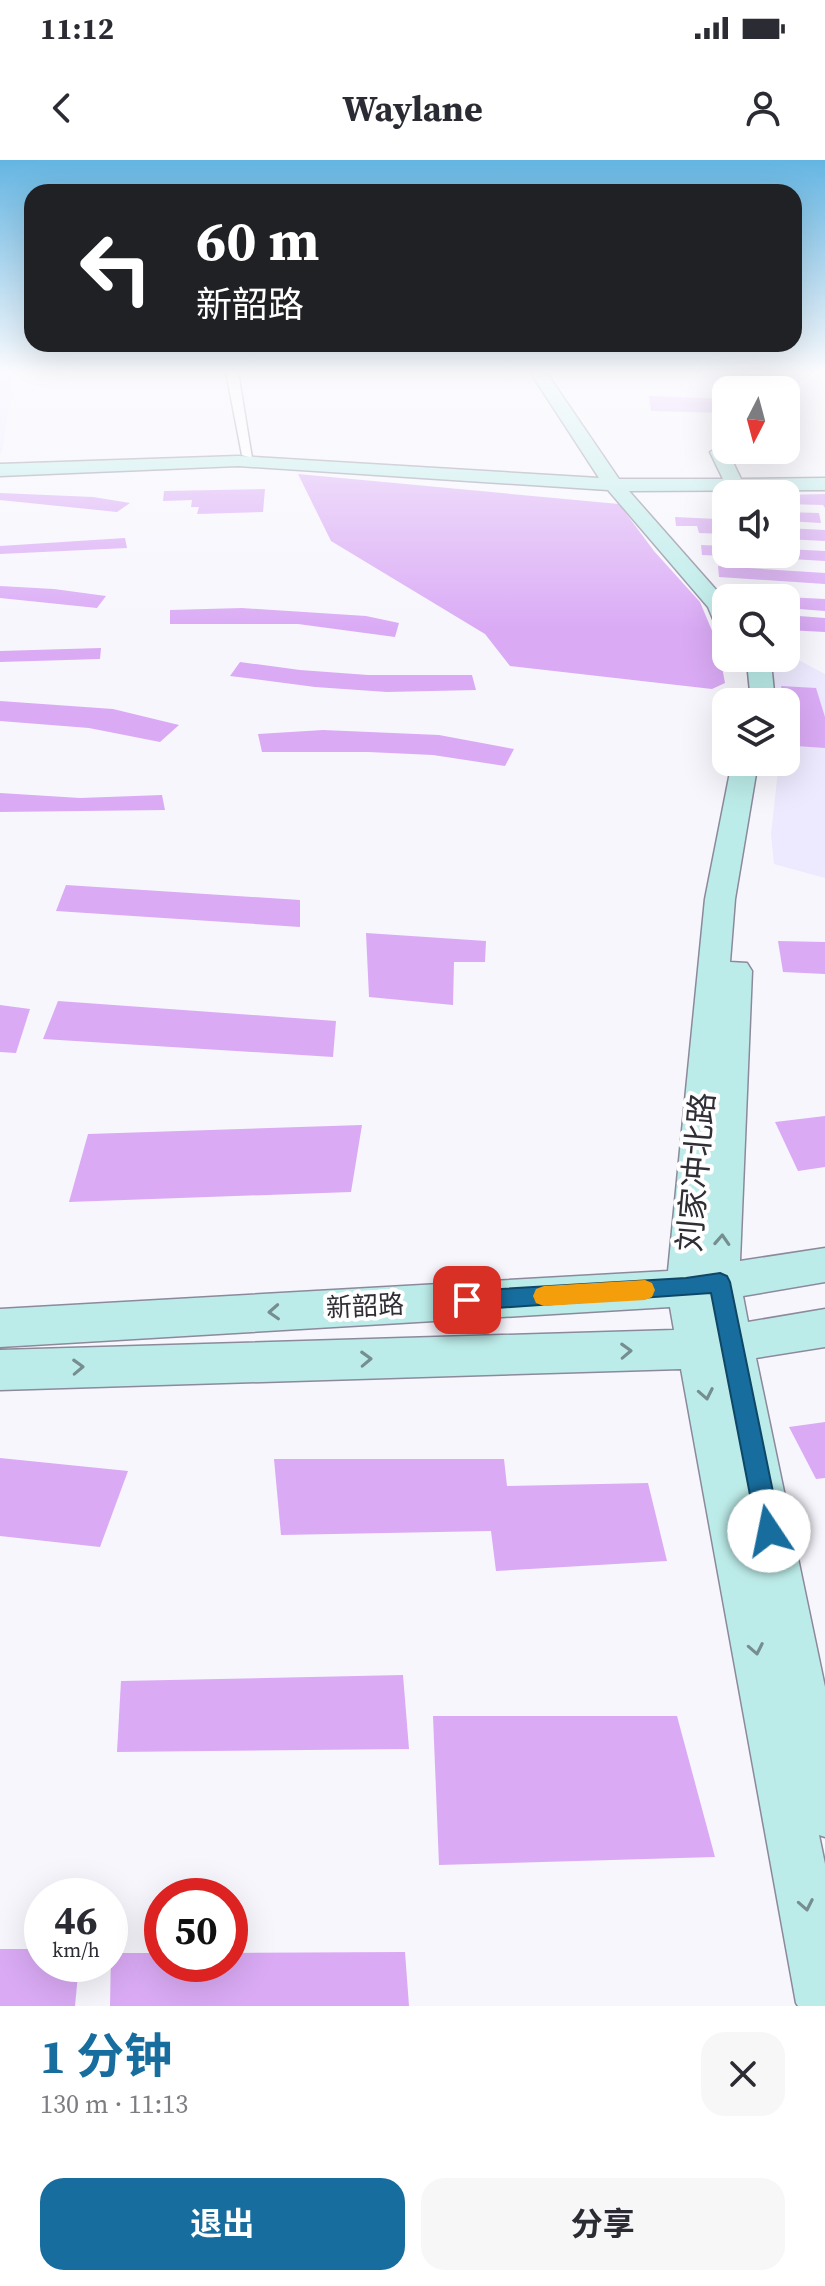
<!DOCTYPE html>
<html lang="zh">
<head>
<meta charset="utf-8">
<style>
	:root { --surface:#fff; --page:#f7f7f7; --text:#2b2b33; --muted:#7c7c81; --accent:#176d9d }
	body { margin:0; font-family:"Source Serif 4","Noto Sans SC",serif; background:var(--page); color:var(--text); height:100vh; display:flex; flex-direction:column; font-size:30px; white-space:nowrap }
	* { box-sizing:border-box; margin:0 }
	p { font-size:26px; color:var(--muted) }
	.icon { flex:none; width:44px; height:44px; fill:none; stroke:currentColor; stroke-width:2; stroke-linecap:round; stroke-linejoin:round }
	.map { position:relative; height:1846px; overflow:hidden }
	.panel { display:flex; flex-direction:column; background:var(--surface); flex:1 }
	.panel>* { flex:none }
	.hud { position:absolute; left:24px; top:24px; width:778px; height:168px; border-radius:24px; box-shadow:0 8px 32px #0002; background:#202124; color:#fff; overflow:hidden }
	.needle { width:52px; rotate:186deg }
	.buttons { position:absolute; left:712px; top:216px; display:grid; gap:16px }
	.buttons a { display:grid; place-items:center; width:88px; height:88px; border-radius:16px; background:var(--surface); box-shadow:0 8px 32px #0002; font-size:40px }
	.speed { position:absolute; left:24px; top:1718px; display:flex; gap:16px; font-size:40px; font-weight:700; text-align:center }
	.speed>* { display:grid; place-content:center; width:104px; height:104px; border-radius:50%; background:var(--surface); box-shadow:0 8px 32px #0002; line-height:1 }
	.speed small { font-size:20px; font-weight:400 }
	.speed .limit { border:12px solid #d22; background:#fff; color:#111 }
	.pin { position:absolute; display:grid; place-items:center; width:68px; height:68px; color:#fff; margin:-34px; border-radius:16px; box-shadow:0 4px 12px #0006 }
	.me { position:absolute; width:88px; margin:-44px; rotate:349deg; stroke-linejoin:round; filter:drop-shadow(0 0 6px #0008) }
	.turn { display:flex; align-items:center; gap:28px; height:168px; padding:0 40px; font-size:36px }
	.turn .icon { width:104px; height:104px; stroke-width:2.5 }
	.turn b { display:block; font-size:56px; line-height:68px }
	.round { display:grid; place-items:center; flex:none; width:84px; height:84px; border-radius:24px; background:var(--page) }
	.overview { display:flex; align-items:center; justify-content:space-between; height:136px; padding:0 40px }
	h1 { font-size:48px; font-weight:700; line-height:60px; color:var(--accent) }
	.button { display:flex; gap:16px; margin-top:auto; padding:16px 40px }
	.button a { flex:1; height:92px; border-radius:24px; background:var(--accent); color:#fff; font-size:32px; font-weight:700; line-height:92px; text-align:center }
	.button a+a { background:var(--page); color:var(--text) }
	.status { display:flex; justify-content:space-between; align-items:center; height:56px; padding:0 40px; background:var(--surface); direction:ltr }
	.status svg { height:22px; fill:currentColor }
	header { display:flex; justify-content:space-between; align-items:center; height:104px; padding:0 40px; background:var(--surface); font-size:36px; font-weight:700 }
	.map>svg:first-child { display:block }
	.built { fill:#ede9fe }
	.building { fill:#daaaf5 }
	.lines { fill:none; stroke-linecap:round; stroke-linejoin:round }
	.street-casing { stroke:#8c899b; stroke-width:3 }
	.secondary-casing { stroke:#8c899b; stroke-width:3 }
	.street { fill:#fff; fill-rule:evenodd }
	.secondary { fill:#bcece9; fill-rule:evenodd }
	.oneway { stroke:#768e90 }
	.route { fill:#176d9d; stroke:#0f4766; stroke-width:2 }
	.slow { fill:#f59e0b }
	.labels { text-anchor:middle; stroke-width:8; stroke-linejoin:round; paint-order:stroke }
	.street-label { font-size:26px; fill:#302f36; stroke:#fff }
	.near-street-label { font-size:32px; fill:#302f36; stroke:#fff }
</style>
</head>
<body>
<div class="status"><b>11:12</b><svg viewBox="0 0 49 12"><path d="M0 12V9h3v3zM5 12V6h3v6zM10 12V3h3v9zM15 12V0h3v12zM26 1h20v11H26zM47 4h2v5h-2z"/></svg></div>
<header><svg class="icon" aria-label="back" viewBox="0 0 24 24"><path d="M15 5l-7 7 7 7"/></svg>Waylane<svg class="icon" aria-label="person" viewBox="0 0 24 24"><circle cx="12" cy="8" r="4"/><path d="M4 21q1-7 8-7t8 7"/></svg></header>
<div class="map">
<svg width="825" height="1846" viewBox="0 0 825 1846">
	<rect width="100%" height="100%" fill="#f7f6fd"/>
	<g class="built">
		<polygon points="0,212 14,212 2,293 0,293"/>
		<polygon points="793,497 825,514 825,718 774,704 771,674 779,602 786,602 786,542 774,542 771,503"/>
	</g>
	<g class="building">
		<polygon points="649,236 726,239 726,253 651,251"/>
		<polygon points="298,314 619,344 654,391 700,442 718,485 725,523 712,529 510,506 485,474 331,381"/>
		<polygon points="265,329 263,352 197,354 199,347 191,347 192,340 163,341 164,331"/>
		<polygon points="0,333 93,337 130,343 117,352 0,340"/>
		<polygon points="825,334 825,348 823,345 786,344 786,335"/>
		<polygon points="715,346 726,346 726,374 699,373 697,366 676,366 675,357 717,359"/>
		<polygon points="786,352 819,353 821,363 786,361"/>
		<polygon points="786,368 825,370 825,381 786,379"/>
		<polygon points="125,378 127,388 0,394 0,386"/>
		<polygon points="701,385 726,386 726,396 702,395"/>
		<polygon points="786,389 825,391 825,401 740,396 740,394 786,394"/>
		<polygon points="718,406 825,413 825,424 719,417"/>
		<polygon points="0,426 54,429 106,436 97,448 0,438"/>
		<polygon points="786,437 825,439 825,451 786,448"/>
		<polygon points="242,448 366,456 399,463 395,477 298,464 170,464 170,450"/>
		<polygon points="786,455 825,458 825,472 786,470"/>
		<polygon points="101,488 100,499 0,502 0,491"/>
		<polygon points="240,502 300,510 368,515 472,515 476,530 387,532 315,527 230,516"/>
		<polygon points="781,526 816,528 825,557 825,588 796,586"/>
		<polygon points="0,541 113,549 179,565 160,582 89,568 0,561"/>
		<polygon points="323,570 439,575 514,589 505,606 433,595 368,592 262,592 258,574"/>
		<polygon points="0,633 80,638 162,635 165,650 0,652"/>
		<polygon points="66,725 300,740 300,767 56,751"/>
		<polygon points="366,773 486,781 485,802 454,802 453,845 369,837"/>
		<polygon points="778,781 825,782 825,814 783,812"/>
		<polygon points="58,841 336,861 333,897 43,879"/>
		<polygon points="0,845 30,849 16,893 0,892"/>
		<polygon points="825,956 825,1007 798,1011 775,962"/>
		<polygon points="362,965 351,1032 69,1042 88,974"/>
		<polygon points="825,1262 825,1318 816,1319 789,1267"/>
		<polygon points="0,1298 128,1311 100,1387 0,1376"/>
		<polygon points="274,1299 504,1299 507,1326 648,1323 667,1401 496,1411 491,1371 281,1375"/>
		<polygon points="403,1515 409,1589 117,1592 121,1521"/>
		<polygon points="433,1556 677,1556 715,1697 439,1705"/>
		<polygon points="0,1789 42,1789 42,1804 79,1804 75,1846 0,1846"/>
		<polygon points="405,1792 409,1846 110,1846 111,1793 162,1793 162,1804 230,1804 230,1793"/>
	</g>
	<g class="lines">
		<defs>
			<polygon id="street" points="226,212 238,212 252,298 242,295"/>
			<g id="secondary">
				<polygon points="530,212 546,212 619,319 723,319 710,292 719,287 728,292 741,319 825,318 825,330 629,331 726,441 726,473 718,471 708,447 608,330 238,306 0,316 0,304 238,296 599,318"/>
				<polygon points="742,498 766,498 772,512 775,542 751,542 748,512"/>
				<polygon points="732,602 758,602 735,739 730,802 747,803 752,811 740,1101 825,1088 825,1122 743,1136 748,1162 825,1149 825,1187 756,1198 825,1527 825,1677 819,1675 825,1704 825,1846 798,1846 796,1843 681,1209 0,1230 0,1190 674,1170 670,1147 0,1187 0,1149 668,1111 705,739"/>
			</g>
		</defs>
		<use href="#street" class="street-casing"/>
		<use href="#secondary" class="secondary-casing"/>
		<use href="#street" class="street"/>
		<use href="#secondary" class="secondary"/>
	</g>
	<defs><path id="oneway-chevron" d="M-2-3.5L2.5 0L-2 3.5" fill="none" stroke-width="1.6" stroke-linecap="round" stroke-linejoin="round" transform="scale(2)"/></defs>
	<g class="oneway">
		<use href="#oneway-chevron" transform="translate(722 1080) rotate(-87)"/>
		<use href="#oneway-chevron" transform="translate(274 1152) rotate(177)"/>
		<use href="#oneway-chevron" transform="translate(626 1191) rotate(-2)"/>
		<use href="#oneway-chevron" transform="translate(366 1199) rotate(-2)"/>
		<use href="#oneway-chevron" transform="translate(78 1207) rotate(-2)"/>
		<use href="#oneway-chevron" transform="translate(706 1234) rotate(79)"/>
		<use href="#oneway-chevron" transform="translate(756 1489) rotate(79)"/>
		<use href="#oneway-chevron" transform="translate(806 1745) rotate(79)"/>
	</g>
	<linearGradient id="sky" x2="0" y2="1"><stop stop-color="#64b5e2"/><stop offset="0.45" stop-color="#fbfbfe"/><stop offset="1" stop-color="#fbfbfe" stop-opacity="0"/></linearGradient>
	<rect width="825" height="471" fill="url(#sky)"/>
	<polygon class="route" points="720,1113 727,1116 730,1122 781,1371 778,1379 769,1383 760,1379 757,1371 711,1133 467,1150 460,1147 457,1140 460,1134 467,1131 686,1118"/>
	<polygon class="slow" points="645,1120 652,1123 655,1130 652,1137 645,1140 544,1146 536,1143 533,1136 536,1129 544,1126"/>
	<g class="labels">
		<g class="street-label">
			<text transform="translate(365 1146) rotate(-3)" y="9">新韶路</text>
		</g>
		<g class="near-street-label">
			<text transform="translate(696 1012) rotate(-85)" y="11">刘家冲北路</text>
		</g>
	</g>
</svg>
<div class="buttons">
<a><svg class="needle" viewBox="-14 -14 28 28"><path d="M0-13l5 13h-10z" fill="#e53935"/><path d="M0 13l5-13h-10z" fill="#7c7c81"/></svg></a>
<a><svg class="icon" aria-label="sound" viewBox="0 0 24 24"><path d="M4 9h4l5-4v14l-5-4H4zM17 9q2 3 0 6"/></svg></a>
<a><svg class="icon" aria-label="search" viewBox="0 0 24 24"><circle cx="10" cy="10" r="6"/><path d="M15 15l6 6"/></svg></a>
<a><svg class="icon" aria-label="layers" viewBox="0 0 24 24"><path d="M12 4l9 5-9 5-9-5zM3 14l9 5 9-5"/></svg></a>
</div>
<div class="speed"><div>46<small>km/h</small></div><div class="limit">50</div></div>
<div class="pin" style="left:467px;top:1140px;background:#d93025"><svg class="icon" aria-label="arrive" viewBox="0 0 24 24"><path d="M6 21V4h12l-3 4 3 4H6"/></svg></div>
<svg class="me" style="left:769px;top:1371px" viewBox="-20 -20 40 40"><circle r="19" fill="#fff"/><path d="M0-13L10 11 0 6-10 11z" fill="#176d9d"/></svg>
<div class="hud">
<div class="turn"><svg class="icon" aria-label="left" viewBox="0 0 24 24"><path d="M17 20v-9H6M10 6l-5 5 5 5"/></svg><div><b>60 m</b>新韶路</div></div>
</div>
</div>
<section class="panel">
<div class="overview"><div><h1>1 分钟</h1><p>130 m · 11:13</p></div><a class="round"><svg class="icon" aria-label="close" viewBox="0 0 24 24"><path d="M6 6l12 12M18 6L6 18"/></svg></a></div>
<div class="button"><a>退出</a><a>分享</a></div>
</section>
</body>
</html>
